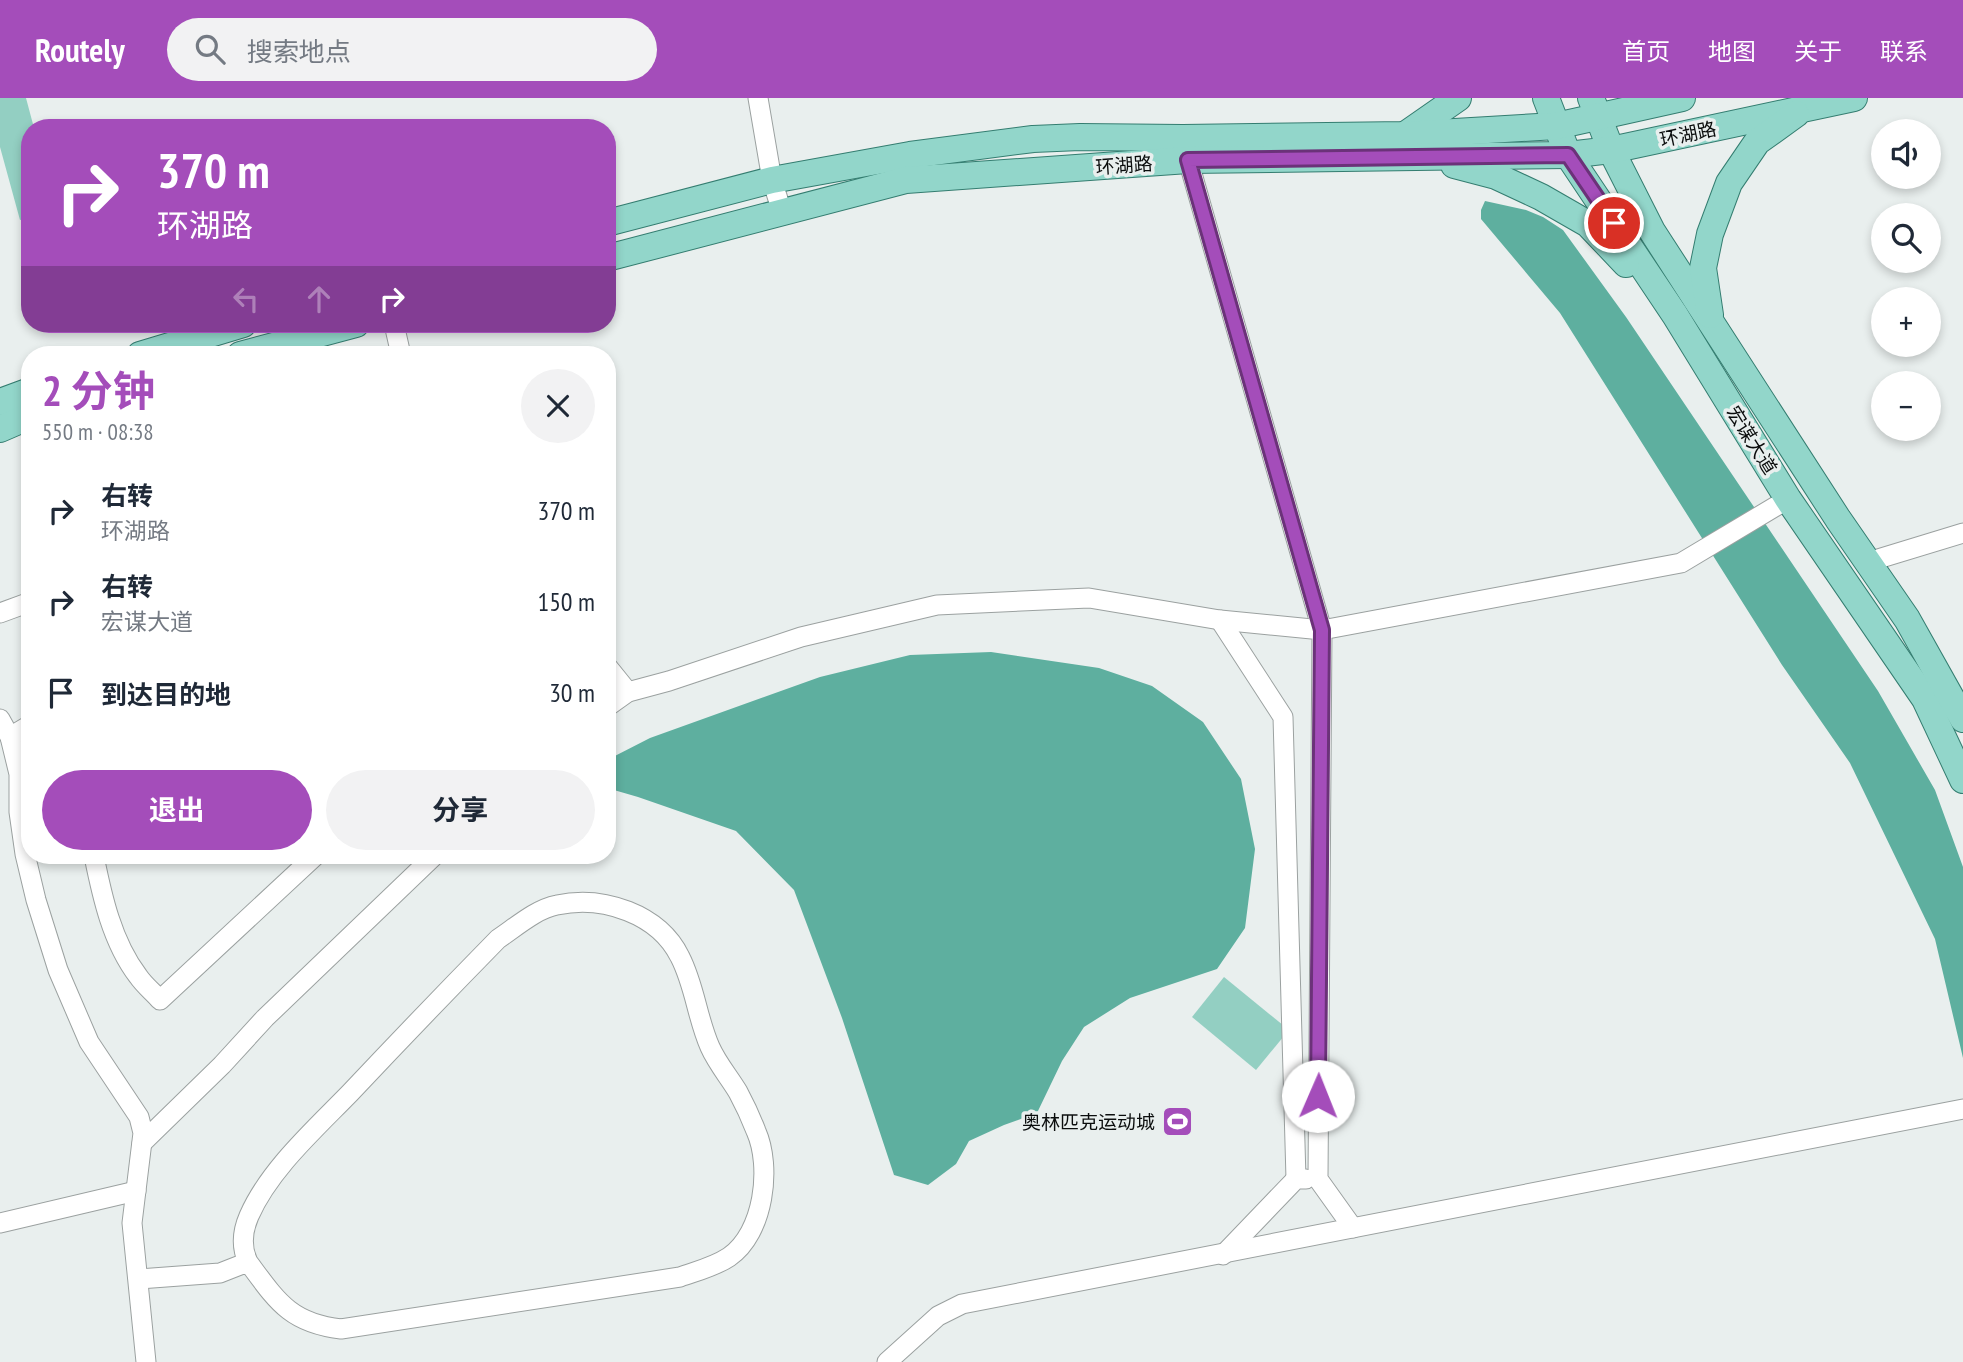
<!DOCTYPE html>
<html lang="zh">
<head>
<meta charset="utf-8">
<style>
	:root { --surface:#fff; --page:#f2f2f3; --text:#1f2937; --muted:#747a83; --accent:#a44dba }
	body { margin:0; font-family:"PT Sans Narrow","Noto Sans SC",sans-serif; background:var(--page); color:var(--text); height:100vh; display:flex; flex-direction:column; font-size:26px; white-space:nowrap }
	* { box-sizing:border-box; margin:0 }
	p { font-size:23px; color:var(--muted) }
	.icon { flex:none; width:38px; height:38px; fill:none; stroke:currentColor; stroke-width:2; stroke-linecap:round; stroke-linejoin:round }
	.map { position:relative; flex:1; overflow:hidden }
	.panel { position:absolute; left:21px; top:248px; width:595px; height:518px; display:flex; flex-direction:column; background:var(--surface); border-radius:28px; box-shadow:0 4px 10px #0003 }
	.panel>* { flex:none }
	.hud { position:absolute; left:21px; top:21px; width:595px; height:214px; border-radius:28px; box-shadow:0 4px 10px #0003; background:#a44dba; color:#fff; overflow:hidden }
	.controls { position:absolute; left:1871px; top:21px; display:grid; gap:14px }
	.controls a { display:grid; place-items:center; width:70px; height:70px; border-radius:50%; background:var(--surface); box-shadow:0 4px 10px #0003; font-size:35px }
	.pin { position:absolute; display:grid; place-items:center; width:60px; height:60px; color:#fff; margin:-30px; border:4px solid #fff; border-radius:50%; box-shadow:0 2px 7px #0007 }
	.me { position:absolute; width:77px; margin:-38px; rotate:1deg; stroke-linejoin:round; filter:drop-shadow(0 0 5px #0008) }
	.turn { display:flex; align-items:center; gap:24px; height:147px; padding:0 21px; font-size:32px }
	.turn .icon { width:91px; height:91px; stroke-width:2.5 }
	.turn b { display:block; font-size:49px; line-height:60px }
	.lanes { display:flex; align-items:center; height:66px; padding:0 21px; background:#0003; justify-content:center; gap:35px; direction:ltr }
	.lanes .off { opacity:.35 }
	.round { display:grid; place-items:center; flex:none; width:74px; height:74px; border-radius:37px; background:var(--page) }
	.headline { display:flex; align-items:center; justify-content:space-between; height:119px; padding:0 21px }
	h1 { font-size:42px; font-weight:700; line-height:52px; color:var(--accent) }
	.primary-button { display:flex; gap:14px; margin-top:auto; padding:14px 21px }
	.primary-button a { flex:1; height:80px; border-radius:42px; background:var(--accent); color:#fff; font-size:28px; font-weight:700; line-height:80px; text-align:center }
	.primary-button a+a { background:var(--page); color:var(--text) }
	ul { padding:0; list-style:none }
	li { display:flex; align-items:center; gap:21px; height:91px; padding:0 21px }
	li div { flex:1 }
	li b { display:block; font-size:26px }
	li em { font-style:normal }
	header { display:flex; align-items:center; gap:42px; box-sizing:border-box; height:98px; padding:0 35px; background:var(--accent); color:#fff }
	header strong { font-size:33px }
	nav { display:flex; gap:38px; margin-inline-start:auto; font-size:24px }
	.search { width:490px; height:63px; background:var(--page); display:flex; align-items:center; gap:18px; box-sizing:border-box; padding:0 24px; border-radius:38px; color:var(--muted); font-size:26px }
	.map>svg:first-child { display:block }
	.green { fill:#93cfc2 }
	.water { fill:#5eaf9f }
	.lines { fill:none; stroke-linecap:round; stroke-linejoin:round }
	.minor-casing { stroke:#9ba1a0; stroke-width:21 }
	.major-casing { stroke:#347d70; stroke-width:28 }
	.minor { stroke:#fff; stroke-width:19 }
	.major { stroke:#92d6ca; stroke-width:26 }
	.route-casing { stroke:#6b3279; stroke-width:18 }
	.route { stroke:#a44dba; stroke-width:12 }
	.labels { text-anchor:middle; stroke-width:7; stroke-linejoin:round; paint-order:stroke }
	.street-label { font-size:19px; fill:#0b0d0d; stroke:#e9efee }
	.poi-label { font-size:19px; fill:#0b0d0d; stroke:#e9efee; text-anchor:end }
</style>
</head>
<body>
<header>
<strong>Routely</strong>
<div class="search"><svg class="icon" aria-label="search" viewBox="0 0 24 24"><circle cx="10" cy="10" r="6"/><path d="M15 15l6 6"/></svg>搜索地点</div>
<nav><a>首页</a><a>地图</a><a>关于</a><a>联系</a></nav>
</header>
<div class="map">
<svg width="1963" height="1264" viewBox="0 0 1963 1264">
	<rect width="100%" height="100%" fill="#e9efee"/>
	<g class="green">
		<polygon points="0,0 26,0 34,30 30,30 30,120 20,122 0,49"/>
		<polygon points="1224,879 1289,932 1256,972 1192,919"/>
	</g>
	<g class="water">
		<polygon points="1485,103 1526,112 1543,119 1563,132 1626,219 1878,593 1935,692 1963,769 1963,960 1935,841 1850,665 1782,567 1560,215 1481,121 1481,112"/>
		<polygon points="991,554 1099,570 1152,588 1203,624 1241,681 1255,751 1245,830 1217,871 1130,900 1084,929 1062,963 1037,1015 1004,1027 969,1043 956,1066 928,1087 894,1077 842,920 794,792 736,733 638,699 607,690 607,662 650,640 820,579 910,557"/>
	</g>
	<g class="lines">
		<defs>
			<g id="minor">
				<polyline points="758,0 772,82 782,114"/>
				<polyline points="1185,51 1322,532 1681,465 1788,401"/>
				<polyline points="394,226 401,257"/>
				<polyline points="1868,464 1963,435"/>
				<polyline points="0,515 30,504"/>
				<polyline points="1220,522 1283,619 1296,1081"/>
				<polyline points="607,568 628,594"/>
				<polyline points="607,609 628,594 669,583 801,539 937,507 1089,500 1220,522 1322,532 1318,1081 1353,1130"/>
				<polyline points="0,621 10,639 19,676 19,714 25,756 36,802 58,872 89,944 139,1019 143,1035 132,1125 146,1264"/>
				<polyline points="10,639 30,627"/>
				<path d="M94,758C102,798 112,844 138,878C144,887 153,894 160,902L315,758"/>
				<polyline points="142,1045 222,967 265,920 434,758"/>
				<polyline points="0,1125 136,1093"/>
				<polyline points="1223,1157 1296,1081 1306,1081"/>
				<path d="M139,1181L220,1175L248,1164C277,1203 290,1225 341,1231L680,1179C697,1173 714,1169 729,1159C764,1135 772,1069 756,1033C751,1020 745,1007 738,994C729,979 717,965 710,949C697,920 695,888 680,859C659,816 603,797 557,807C536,811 516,829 498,841C448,892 399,943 350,995C315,1031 269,1072 249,1118C242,1134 241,1149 248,1164"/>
				<polyline points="887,1264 938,1218 962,1206 1963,1011"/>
			</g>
			<g id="major">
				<polyline points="1546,0 1568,57 1675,217 1788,401 1925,601 1963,682"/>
				<polyline points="1591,0 1611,52 1652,133 1838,421 1907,521 1963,621"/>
				<polyline points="1405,37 1458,0"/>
				<polyline points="1454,67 1496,78 1541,99 1588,126 1626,166"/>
				<polyline points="607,125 772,82 910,57 1033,41 1080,39 1183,40 1404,37 1556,28 1682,0"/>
				<polyline points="607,160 906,82 1188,62 1568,57 1611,52 1854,0"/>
				<polyline points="1710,217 1703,170 1710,136 1729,85 1757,44 1796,16"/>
				<polyline points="140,257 243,226"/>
				<polyline points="240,257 356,226"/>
				<polyline points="0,304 30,293"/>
				<polyline points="0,331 30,318"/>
			</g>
		</defs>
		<use href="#minor" class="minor-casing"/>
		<use href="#major" class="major-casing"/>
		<use href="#minor" class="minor"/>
		<use href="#major" class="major"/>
	</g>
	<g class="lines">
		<defs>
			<polyline id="route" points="1318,998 1322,532 1188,62 1568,57 1614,125"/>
		</defs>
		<use href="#route" class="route-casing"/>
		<use href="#route" class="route"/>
	</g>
	<defs>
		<symbol id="stadium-square" viewBox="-11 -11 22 22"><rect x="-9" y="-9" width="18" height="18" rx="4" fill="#a44dba" stroke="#e9efee"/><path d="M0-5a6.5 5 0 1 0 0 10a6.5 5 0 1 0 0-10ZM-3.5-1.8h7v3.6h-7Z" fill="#fff"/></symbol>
	</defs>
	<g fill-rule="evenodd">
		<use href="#stadium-square" x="1160" y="1006" width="35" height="35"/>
	</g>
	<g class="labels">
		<g class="street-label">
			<text transform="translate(1688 36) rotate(-12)" y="7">环湖路</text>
			<text transform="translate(1124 67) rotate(-4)" y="7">环湖路</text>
			<text transform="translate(1752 342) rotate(58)" y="7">宏谋大道</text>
		</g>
		<g class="poi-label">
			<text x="1155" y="1031">奥林匹克运动城</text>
		</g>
	</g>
</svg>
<div class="controls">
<a><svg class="icon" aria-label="sound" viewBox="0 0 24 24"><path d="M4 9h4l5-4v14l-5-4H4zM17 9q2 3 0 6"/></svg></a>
<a><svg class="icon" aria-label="search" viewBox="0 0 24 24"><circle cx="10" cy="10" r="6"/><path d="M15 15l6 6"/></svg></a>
<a>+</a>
<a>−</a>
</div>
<div class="pin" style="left:1614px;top:125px;background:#d93025"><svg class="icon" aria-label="arrive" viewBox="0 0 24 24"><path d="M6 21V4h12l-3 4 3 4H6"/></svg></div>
<svg class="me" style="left:1318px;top:998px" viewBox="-20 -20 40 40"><circle r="19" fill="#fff"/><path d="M0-13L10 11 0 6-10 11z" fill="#a44dba"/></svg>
<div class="hud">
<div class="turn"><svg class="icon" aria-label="right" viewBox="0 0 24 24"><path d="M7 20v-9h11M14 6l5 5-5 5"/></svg><div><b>370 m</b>环湖路</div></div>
<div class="lanes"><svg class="icon off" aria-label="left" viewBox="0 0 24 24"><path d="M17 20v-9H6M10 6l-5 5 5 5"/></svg><svg class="icon off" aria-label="ahead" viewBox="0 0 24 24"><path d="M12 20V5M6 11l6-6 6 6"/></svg><svg class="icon" aria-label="right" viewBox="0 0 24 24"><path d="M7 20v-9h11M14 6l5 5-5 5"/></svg></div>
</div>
<section class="panel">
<div class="headline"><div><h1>2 分钟</h1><p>550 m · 08:38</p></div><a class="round"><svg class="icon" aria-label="close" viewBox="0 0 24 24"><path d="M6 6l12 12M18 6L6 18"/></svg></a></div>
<ul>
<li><svg class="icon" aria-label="right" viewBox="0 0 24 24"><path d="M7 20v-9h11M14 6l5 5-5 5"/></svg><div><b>右转</b><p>环湖路</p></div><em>370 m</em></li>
<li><svg class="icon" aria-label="right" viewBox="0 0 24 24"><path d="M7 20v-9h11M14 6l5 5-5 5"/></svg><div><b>右转</b><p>宏谋大道</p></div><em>150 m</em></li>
<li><svg class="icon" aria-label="arrive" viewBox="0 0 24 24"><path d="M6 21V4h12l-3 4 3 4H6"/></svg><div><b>到达目的地</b></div><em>30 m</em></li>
</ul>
<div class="primary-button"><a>退出</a><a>分享</a></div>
</section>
</div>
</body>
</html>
